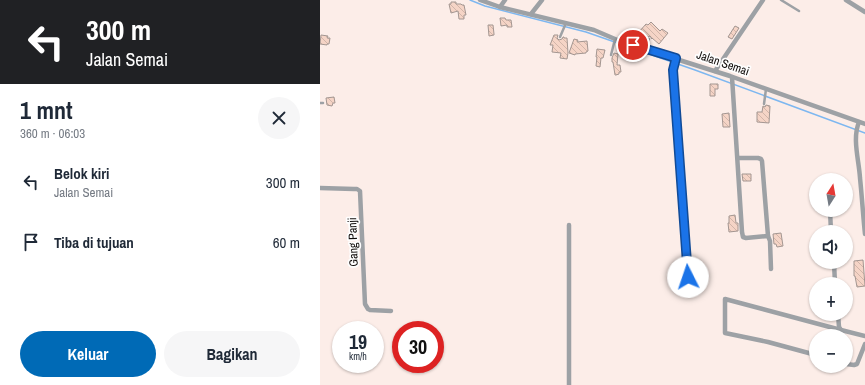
<!DOCTYPE html>
<html lang="id">
<head>
<meta charset="utf-8">
<style>
	:root { --surface:#fff; --page:#f6f6f7; --text:#1f2937; --muted:#747a83; --accent:#006ab6 }
	body { margin:0; font-family:"Archivo Narrow",sans-serif; background:var(--page); color:var(--text); height:100vh; display:flex; flex-direction:column; font-size:15px; white-space:nowrap }
	* { box-sizing:border-box; margin:0 }
	p { font-size:13px; color:var(--muted) }
	.icon { flex:none; width:22px; height:22px; fill:none; stroke:currentColor; stroke-width:2; stroke-linecap:round; stroke-linejoin:round }
	.map { position:relative; flex:1; overflow:hidden }
	.sheet { display:flex; flex-direction:column; background:var(--surface); width:320px }
	.sheet>* { flex:none }
	.top-card { background:#202124; color:#fff; overflow:hidden }
	.needle { width:26px; rotate:11deg }
	.tools { position:absolute; left:489px; top:173px; display:grid; gap:8px }
	.tools a { display:grid; place-items:center; width:44px; height:44px; border-radius:50%; background:var(--surface); box-shadow:0 1px 3px #0004; font-size:20px }
	.speed { position:absolute; left:12px; top:321px; display:flex; gap:8px; font-size:20px; font-weight:700; text-align:center }
	.speed>* { display:grid; place-content:center; width:52px; height:52px; border-radius:50%; background:var(--surface); box-shadow:0 1px 3px #0004; line-height:1 }
	.speed small { font-size:10px; font-weight:400 }
	.speed .limit { border:6px solid #d22; background:#fff; color:#111 }
	.pin { position:absolute; display:grid; place-items:center; width:34px; height:34px; color:#fff; margin:-17px; border:2px solid #fff; border-radius:50%; box-shadow:0 1px 4px #0007 }
	.me { position:absolute; width:44px; margin:-22px; rotate:356deg; stroke-linejoin:round; filter:drop-shadow(0 0 3px #0008) }
	.turn { display:flex; align-items:center; gap:14px; height:84px; padding:0 20px; font-size:18px }
	.turn .icon { width:52px; height:52px; stroke-width:2.5 }
	.turn b { display:block; font-size:28px; line-height:34px }
	.round { display:grid; place-items:center; flex:none; width:42px; height:42px; border-radius:21px; background:var(--page) }
	.head { display:flex; align-items:center; justify-content:space-between; height:68px; padding:0 20px }
	h1 { font-size:24px; font-weight:700; line-height:30px }
	.primary-button { display:flex; gap:8px; margin-top:auto; padding:8px 20px }
	.primary-button a { flex:1; height:46px; border-radius:24px; background:var(--accent); color:#fff; font-size:16px; font-weight:700; line-height:46px; text-align:center }
	.primary-button a+a { background:var(--page); color:var(--text) }
	ul { padding:0; list-style:none }
	li { display:flex; align-items:center; gap:12px; height:60px; padding:0 20px }
	li div { flex:1 }
	li b { display:block; font-size:15px }
	li em { font-style:normal }
	main { display:flex; flex:1; min-height:0 }
	.map>svg:first-child { display:block }
	.lines { fill:none; stroke-linecap:round; stroke-linejoin:round }
	.stream { stroke:#7db7f0; stroke-width:1.5 }
	.building { fill:url(#building-back-hatch); stroke:#a39691 }
	.service { stroke:#9da1a5; stroke-width:2.5 }
	.minor { stroke:#9da1a5; stroke-width:4.5 }
	.route-casing { stroke:#114b97; stroke-width:10 }
	.route { stroke:#1a73e8; stroke-width:7 }
	.labels { text-anchor:middle; stroke-width:3.5; stroke-linejoin:round; paint-order:stroke }
	.street-label { font-size:12px; fill:#100c0a; stroke:#fefefe }
</style>
</head>
<body>
<main>
<section class="sheet">
<div class="top-card">
<div class="turn"><svg class="icon" aria-label="left" viewBox="0 0 24 24"><path d="M17 20v-9H6M10 6l-5 5 5 5"/></svg><div><b>300 m</b>Jalan Semai</div></div>
</div>
<div class="head"><div><h1>1 mnt</h1><p>360 m · 06:03</p></div><a class="round"><svg class="icon" aria-label="close" viewBox="0 0 24 24"><path d="M6 6l12 12M18 6L6 18"/></svg></a></div>
<ul>
<li><svg class="icon" aria-label="left" viewBox="0 0 24 24"><path d="M17 20v-9H6M10 6l-5 5 5 5"/></svg><div><b>Belok kiri</b><p>Jalan Semai</p></div><em>300 m</em></li>
<li><svg class="icon" aria-label="arrive" viewBox="0 0 24 24"><path d="M6 21V4h12l-3 4 3 4H6"/></svg><div><b>Tiba di tujuan</b></div><em>60 m</em></li>
</ul>
<div class="primary-button"><a>Keluar</a><a>Bagikan</a></div>
</section>
<div class="map">
<svg width="545" height="385" viewBox="0 0 545 385">
	<defs>
		<pattern id="building-back-hatch" width="6" height="6" patternUnits="userSpaceOnUse"><rect width="6" height="6" fill="#f5d4c6"/><path d="M-1 5l2 2M0 0l6 6M5-1l2 2" fill="none" stroke="#d1b5a9"/></pattern>
	</defs>
	<rect width="100%" height="100%" fill="#fcede8"/>
	<g class="lines">
		<polyline class="stream" points="150,0 165,6 266,32 375,70 545,133"/>
	</g>
	<g class="building">
		<polygon points="131,2 136,2 136,4 141,4 142,5 144,5 146,15 144,15 144,19 139,19 138,11 131,13 129,4 131,4"/>
		<polygon points="180,18 185,18 186,20 191,20 192,27 187,27 187,25 181,26"/>
		<polygon points="331,22 340,31 342,29 348,33 339,44 332,38 332,39 330,36 328,37 324,34 322,36 318,33 326,24 328,25"/>
		<polygon points="168,25 173,25 174,34 174,35 169,36"/>
		<polygon points="415,26 419,28 412,39 408,37"/>
		<polygon points="1,35 8,36 7,38 10,38 9,44 7,44 7,45 0,44"/>
		<polygon points="234,35 238,35 237,38 239,40 242,39 243,37 244,37 244,38 247,38 248,53 247,59 240,58 241,53 232,52 233,45 230,45"/>
		<polygon points="254,39 258,40 257,42 267,41 268,51 266,52 266,53 255,54 255,55 249,53"/>
		<polygon points="277,49 285,50 283,58 281,58 280,67 276,66 277,57 276,57"/>
		<polygon points="294,53 298,54 297,65 300,65 301,72 299,72 299,74 296,75 295,75 293,62 292,62 292,58"/>
		<polygon points="390,84 398,84 398,89 395,89 395,96 390,96"/>
		<polygon points="14,97 15,103 13,103 12,106 7,105 6,98"/>
		<polygon points="446,105 450,106 449,123 437,122 437,112 442,112 443,106 445,107"/>
		<polygon points="409,113 410,127 403,127 402,114"/>
		<polygon points="422,174 431,174 431,181 423,181"/>
		<polygon points="415,215 416,223 418,223 418,231 409,232 408,223 409,223 409,216"/>
		<polygon points="461,233 463,246 457,247 456,244 454,244 453,234"/>
		<polygon points="543,260 545,286 537,287 535,276 534,276 534,261"/>
	</g>
	<g class="lines">
		<g class="service">
			<polyline points="461,0 479,11"/>
			<polyline points="240,37 246,23"/>
			<polyline points="313,45 319,37"/>
			<polyline points="324,48 329,39"/>
			<polyline points="291,55 295,39"/>
			<polyline points="0,103 3,103"/>
			<polyline points="444,104 446,89"/>
		</g>
		<g class="minor">
			<polyline points="160,0 180,7 274,30 302,42 410,76 545,124"/>
			<polyline points="526,0 545,12"/>
			<polyline points="180,7 185,0"/>
			<polyline points="211,14 222,0"/>
			<polyline points="356,58 353,69 353,76 368,277"/>
			<polyline points="395,71 443,0"/>
			<polyline points="412,77 422,232 423,237 426,238 448,236 450,241 451,269"/>
			<path d="M539,122C532,139 539,160 540,178C542,197 543,215 545,234"/>
			<polyline points="418,158 438,158 441,159 442,161 448,236"/>
			<polyline points="0,188 34,189 37,189 40,191 45,304 48,309 50,310 71,311"/>
			<polyline points="510,210 511,232"/>
			<polyline points="249,225 249,385"/>
			<polyline points="514,262 515,284"/>
			<polyline points="518,314 519,327 521,330 545,336"/>
			<polyline points="496,355 448,342 405,333 405,299 521,330"/>
			<polyline points="526,364 534,365 537,364 545,344"/>
		</g>
	</g>
	<g class="lines">
		<defs>
			<polyline id="route" points="313,45 356,58 353,70 368,277"/>
		</defs>
		<use href="#route" class="route-casing"/>
		<use href="#route" class="route"/>
	</g>
	<g class="labels">
		<g class="street-label">
			<text transform="translate(403 63) rotate(19)" y="4">Jalan Semai</text>
			<text transform="translate(33 242) rotate(-92)" y="4">Gang Panji</text>
		</g>
	</g>
</svg>
<div class="tools">
<a><svg class="needle" viewBox="-14 -14 28 28"><path d="M0-13l5 13h-10z" fill="#e53935"/><path d="M0 13l5-13h-10z" fill="#747a83"/></svg></a>
<a><svg class="icon" aria-label="sound" viewBox="0 0 24 24"><path d="M4 9h4l5-4v14l-5-4H4zM17 9q2 3 0 6"/></svg></a>
<a>+</a>
<a>−</a>
</div>
<div class="speed"><div>19<small>km/h</small></div><div class="limit">30</div></div>
<div class="pin" style="left:313px;top:45px;background:#d93025"><svg class="icon" aria-label="arrive" viewBox="0 0 24 24"><path d="M6 21V4h12l-3 4 3 4H6"/></svg></div>
<svg class="me" style="left:368px;top:277px" viewBox="-20 -20 40 40"><circle r="19" fill="#fff"/><path d="M0-13L10 11 0 6-10 11z" fill="#1a73e8"/></svg>
</div>
</main>
</body>
</html>
